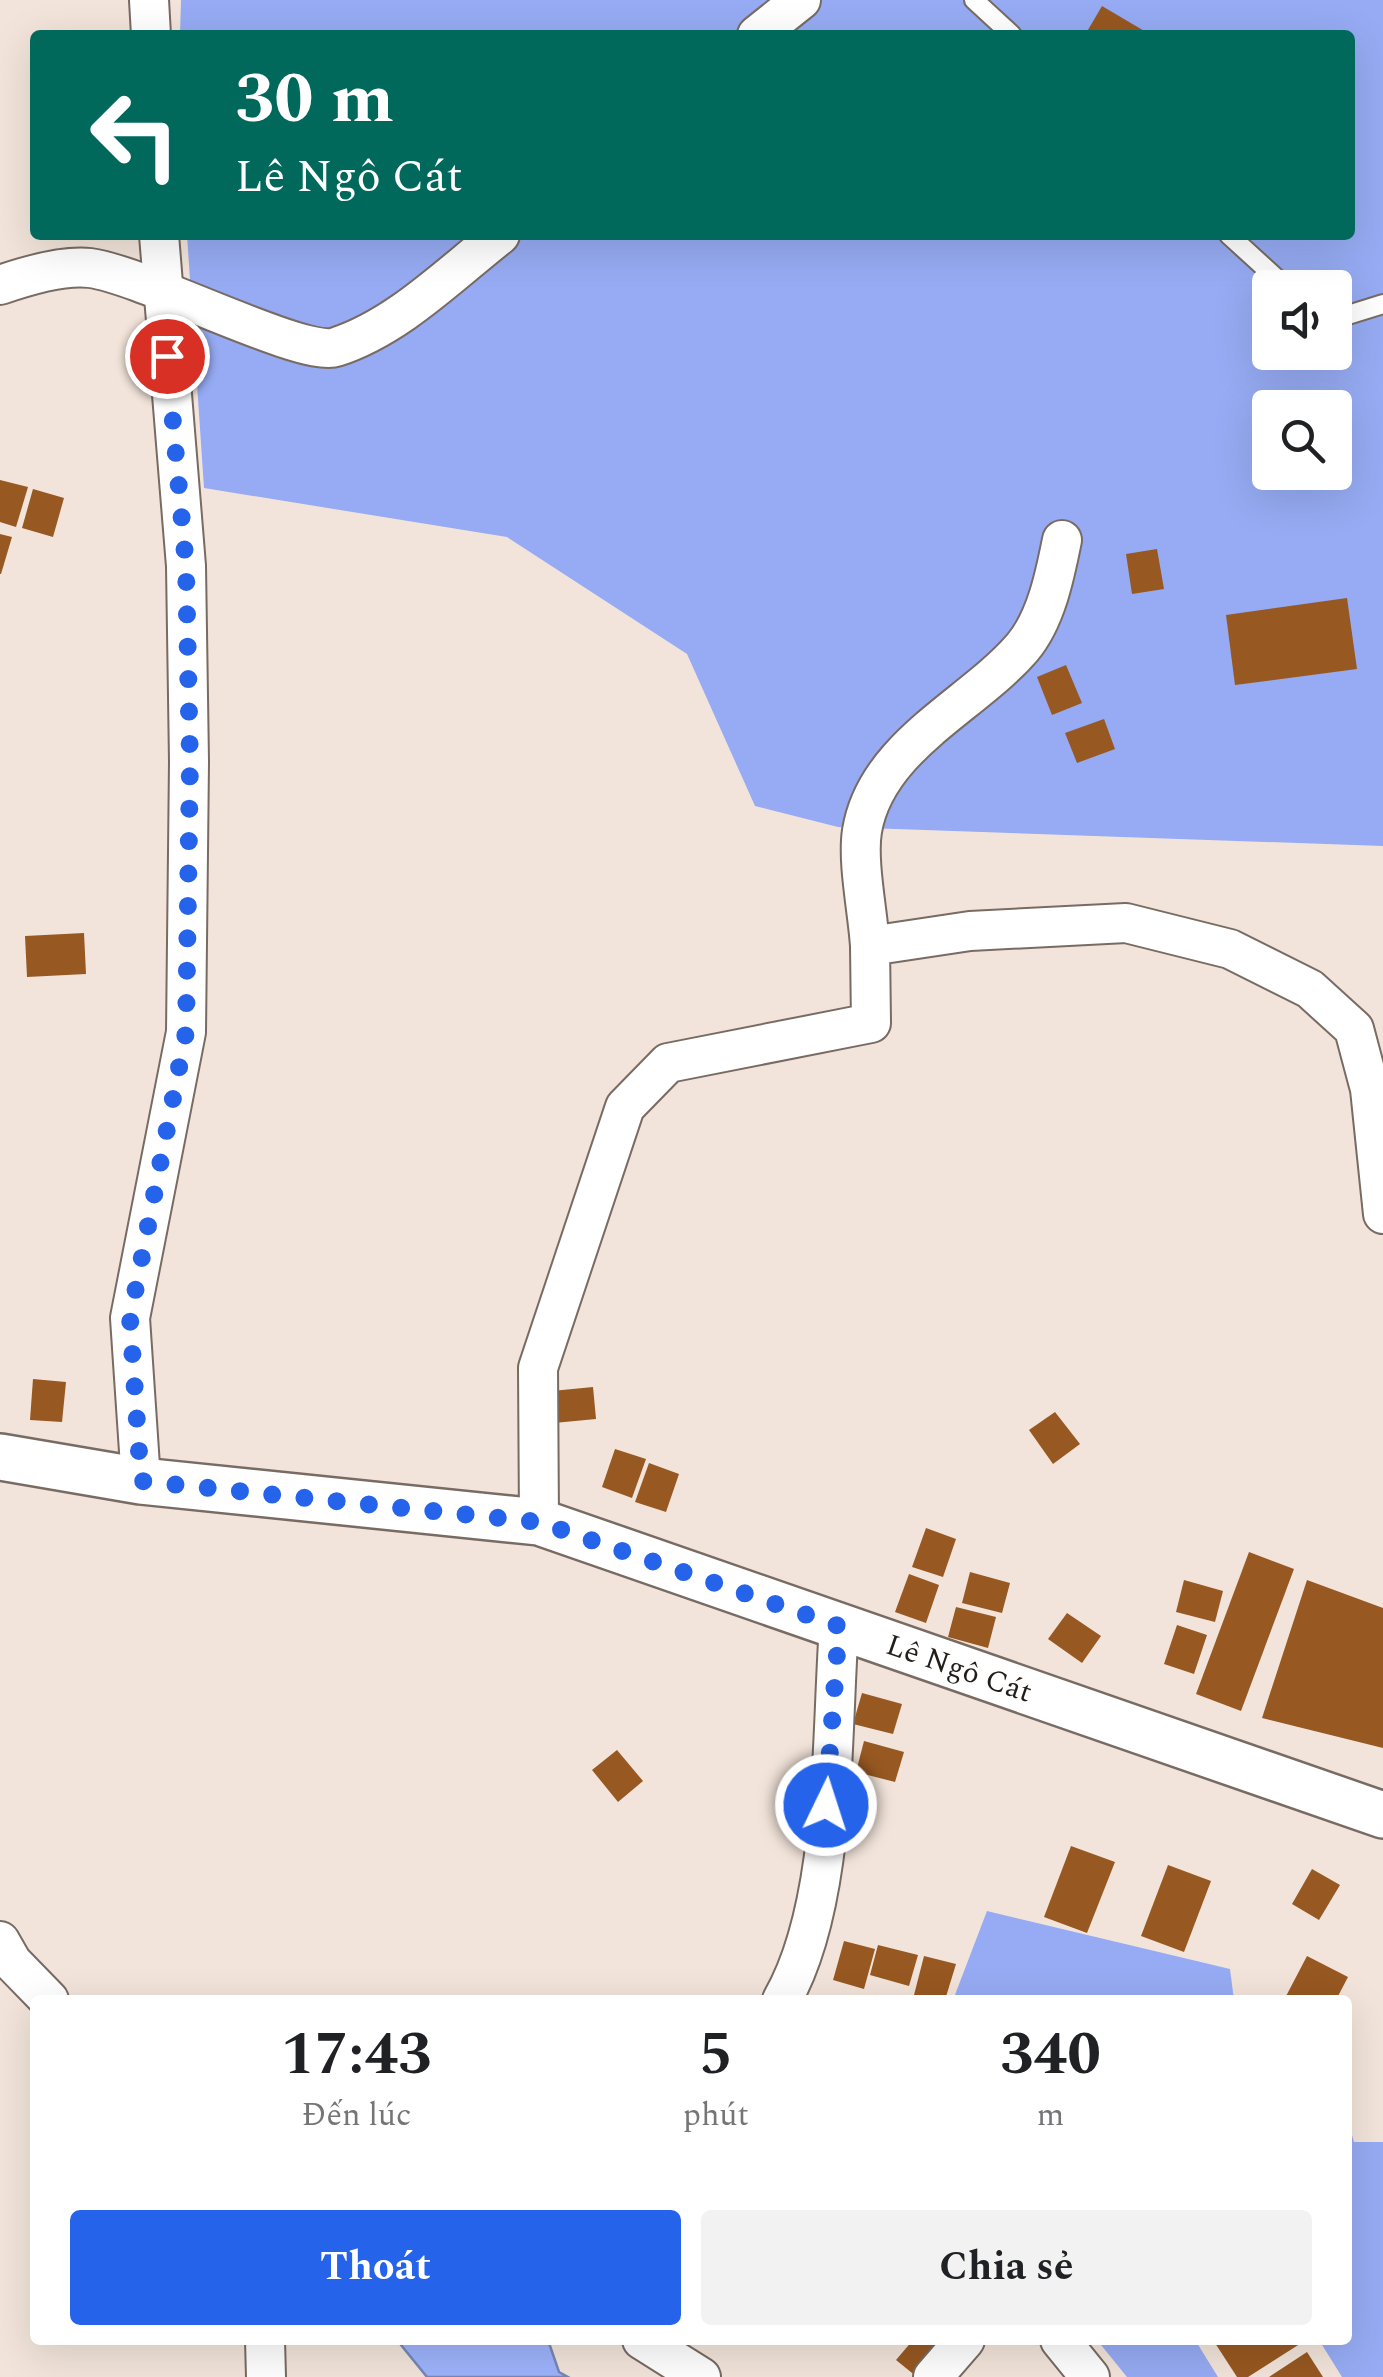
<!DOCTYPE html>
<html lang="vi">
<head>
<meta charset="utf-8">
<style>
	:root { --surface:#fff; --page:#f2f2f2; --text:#202124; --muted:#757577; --accent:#2563eb }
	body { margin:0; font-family:Spectral,serif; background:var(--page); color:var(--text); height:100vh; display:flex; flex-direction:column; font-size:38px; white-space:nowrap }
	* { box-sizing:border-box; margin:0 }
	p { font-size:32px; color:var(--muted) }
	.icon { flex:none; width:55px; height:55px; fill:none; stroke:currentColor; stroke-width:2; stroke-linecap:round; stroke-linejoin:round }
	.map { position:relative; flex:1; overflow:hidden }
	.drawer { position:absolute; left:30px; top:1995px; width:1322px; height:350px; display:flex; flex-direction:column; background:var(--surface); border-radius:10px; box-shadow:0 10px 40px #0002 }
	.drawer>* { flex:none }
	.banner { position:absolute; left:30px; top:30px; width:1325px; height:210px; border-radius:10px; box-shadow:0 10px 40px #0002; background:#00695c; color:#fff; overflow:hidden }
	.tools { position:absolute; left:1252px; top:270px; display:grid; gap:20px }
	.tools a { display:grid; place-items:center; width:100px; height:100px; border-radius:10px; background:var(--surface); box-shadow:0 10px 40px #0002; font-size:50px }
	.pin { position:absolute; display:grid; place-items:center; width:85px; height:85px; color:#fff; margin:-42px; border:5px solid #fff; border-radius:50%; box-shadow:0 2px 10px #0007 }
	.me { position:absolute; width:110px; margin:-55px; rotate:4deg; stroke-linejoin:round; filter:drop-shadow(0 0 8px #0008) }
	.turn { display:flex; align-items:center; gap:35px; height:210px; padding:0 40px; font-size:45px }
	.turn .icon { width:130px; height:130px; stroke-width:2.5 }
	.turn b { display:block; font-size:70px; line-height:85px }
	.eta { display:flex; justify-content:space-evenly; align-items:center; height:170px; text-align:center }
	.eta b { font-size:60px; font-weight:700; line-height:70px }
	.button { display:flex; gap:20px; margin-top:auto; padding:20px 40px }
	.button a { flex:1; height:115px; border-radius:10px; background:var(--accent); color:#fff; font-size:40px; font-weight:700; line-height:115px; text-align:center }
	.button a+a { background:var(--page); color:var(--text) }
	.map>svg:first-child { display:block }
	.forest { fill:#96abf3; fill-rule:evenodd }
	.water { fill:#9db3fb; stroke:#7886b7; stroke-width:2.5 }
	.building { fill:#975821 }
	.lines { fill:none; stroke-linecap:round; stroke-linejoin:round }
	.service-casing { stroke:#786b63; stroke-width:22 }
	.minor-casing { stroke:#786b63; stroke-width:42 }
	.tertiary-casing { stroke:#786b63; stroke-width:50 }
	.service { stroke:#fff; stroke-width:18 }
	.minor { stroke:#fff; stroke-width:38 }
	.tertiary { stroke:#fff; stroke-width:45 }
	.route { stroke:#2563eb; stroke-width:18; stroke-dasharray:0 32.4 }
	.labels { text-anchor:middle; stroke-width:10; stroke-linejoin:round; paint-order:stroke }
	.street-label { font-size:30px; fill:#221d19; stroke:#fff }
</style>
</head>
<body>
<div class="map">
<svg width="1383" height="2377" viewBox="0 0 1383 2377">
	<rect width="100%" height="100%" fill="#f2e4da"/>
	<g class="forest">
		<path d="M181,0H1383V846L838,827L755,806L687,654L507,537L204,488L187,235H1350V35H180ZM1270,288H1335V352H1270ZM1270,408H1335V472H1270Z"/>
		<polygon points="987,1911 1230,1969 1234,2000 953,2000"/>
		<polygon points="1348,2121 1354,2142 1383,2142 1383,2377 1342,2377 1319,2340 1348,2340"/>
		<polygon points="1097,2340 1200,2340 1197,2343 1218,2377 1127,2377"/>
	</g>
	<polygon class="water" points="397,2340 548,2340 559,2372 568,2377 427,2377"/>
	<g class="building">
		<polygon points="1102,6 1146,32 1144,35 1085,35"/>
		<polygon points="0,480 28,487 16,527 0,522"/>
		<polygon points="33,489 64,498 53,537 22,528"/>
		<polygon points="0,534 12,537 1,574 0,574"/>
		<polygon points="1157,549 1164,589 1132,594 1126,554"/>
		<polygon points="1347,598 1357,669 1235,685 1226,615"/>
		<polygon points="1066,665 1082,703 1052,715 1037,677"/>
		<polygon points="1104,719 1115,749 1077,763 1065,733"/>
		<polygon points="84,933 86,974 27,977 25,936"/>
		<polygon points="33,1379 66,1382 62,1422 30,1420"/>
		<polygon points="593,1387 596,1419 554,1423 552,1391"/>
		<polygon points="1055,1412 1080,1444 1053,1464 1029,1430"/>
		<polygon points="615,1449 646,1459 632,1498 602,1487"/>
		<polygon points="649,1463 679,1474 666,1512 635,1502"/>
		<polygon points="926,1528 956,1539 943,1577 912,1567"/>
		<polygon points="1249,1552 1294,1569 1241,1711 1196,1694"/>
		<polygon points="970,1572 1010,1583 1002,1613 962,1603"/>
		<polygon points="909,1574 939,1585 926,1623 895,1612"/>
		<polygon points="1184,1580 1223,1591 1215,1622 1176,1612"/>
		<polygon points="1307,1580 1383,1608 1383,1748 1262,1718"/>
		<polygon points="956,1607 996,1617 988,1648 948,1637"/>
		<polygon points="1067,1613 1101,1636 1082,1663 1048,1639"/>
		<polygon points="1177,1625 1207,1635 1194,1674 1164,1664"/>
		<polygon points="862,1693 902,1704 893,1734 853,1724"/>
		<polygon points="864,1741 904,1752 895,1782 856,1772"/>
		<polygon points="617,1750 643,1781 618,1802 592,1770"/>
		<polygon points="1071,1846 1115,1862 1087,1933 1044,1917"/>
		<polygon points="1168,1865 1211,1881 1184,1952 1141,1936"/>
		<polygon points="1312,1869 1340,1885 1319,1920 1292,1904"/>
		<polygon points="844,1941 875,1949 864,1989 833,1980"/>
		<polygon points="878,1945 918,1955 909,1986 870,1975"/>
		<polygon points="924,1956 956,1964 945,2000 914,1995"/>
		<polygon points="1307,1956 1348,1977 1336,2000 1284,2000"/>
		<polygon points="913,2340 937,2340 947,2349 917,2377 896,2360"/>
		<polygon points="1220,2340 1306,2340 1248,2377 1237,2377 1215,2343"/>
		<polygon points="1307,2352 1323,2377 1269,2377"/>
	</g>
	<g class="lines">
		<defs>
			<g id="service">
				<polyline points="974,0 1012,35"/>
				<polyline points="1229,235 1287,288"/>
				<polyline points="1335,319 1383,304"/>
			</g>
			<g id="minor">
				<polyline points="149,0 151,35"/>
				<polyline points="757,35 801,0"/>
				<path d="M0,285C26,276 63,265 90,268C144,275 302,358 336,347C398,327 450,274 500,235"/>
				<path d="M870,946C868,913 857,862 862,831C876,746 972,706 1022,648C1046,620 1055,575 1062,540"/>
				<polyline points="141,1481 130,1318 186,1032 189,762 186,566 159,235"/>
				<polyline points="539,1522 538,1368 625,1107 668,1063 871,1023 870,946 970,931 1126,923 1230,949 1310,989 1354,1029 1370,1089 1383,1214"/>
				<polyline points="0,1941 12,1962 49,2000"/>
				<path d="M782,2000C837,1904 831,1738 839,1626"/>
				<polyline points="265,2340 266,2377"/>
				<polyline points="642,2340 701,2377"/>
				<polyline points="1060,2340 1090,2377"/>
				<polyline points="933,2377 965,2340"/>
			</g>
			<g id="tertiary">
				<path id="s1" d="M0,1457L141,1481L539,1522L1383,1815"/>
			</g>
		</defs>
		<use href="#service" class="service-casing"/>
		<use href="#minor" class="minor-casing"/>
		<use href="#tertiary" class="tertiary-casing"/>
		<use href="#service" class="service"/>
		<use href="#minor" class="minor"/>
		<use href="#tertiary" class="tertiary"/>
	</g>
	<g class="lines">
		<polyline class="route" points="167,356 186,566 190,762 186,1032 130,1318 141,1481 539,1522 839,1626 826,1805"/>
	</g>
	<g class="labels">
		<g class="street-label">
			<text dy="10" stroke="none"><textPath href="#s1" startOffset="988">Lê Ngô Cát</textPath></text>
		</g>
	</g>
</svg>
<div class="tools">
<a><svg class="icon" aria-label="sound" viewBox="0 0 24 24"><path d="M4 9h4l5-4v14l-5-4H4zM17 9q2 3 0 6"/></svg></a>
<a><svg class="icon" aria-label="search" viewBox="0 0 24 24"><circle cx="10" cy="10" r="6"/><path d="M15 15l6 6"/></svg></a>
</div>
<div class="pin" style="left:167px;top:356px;background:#d93025"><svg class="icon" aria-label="arrive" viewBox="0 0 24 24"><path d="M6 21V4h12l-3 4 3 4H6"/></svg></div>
<svg class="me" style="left:826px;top:1805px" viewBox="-20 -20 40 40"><circle r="17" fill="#2563eb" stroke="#fff" stroke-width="3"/><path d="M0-11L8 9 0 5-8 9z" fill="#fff"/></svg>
<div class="banner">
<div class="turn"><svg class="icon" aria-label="left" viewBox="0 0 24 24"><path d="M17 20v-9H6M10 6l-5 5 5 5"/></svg><div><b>30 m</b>Lê Ngô Cát</div></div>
</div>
<section class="drawer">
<div class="eta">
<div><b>17:43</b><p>Đến lúc</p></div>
<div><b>5</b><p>phút</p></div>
<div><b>340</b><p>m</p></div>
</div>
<div class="button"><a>Thoát</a><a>Chia sẻ</a></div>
</section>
</div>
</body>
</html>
